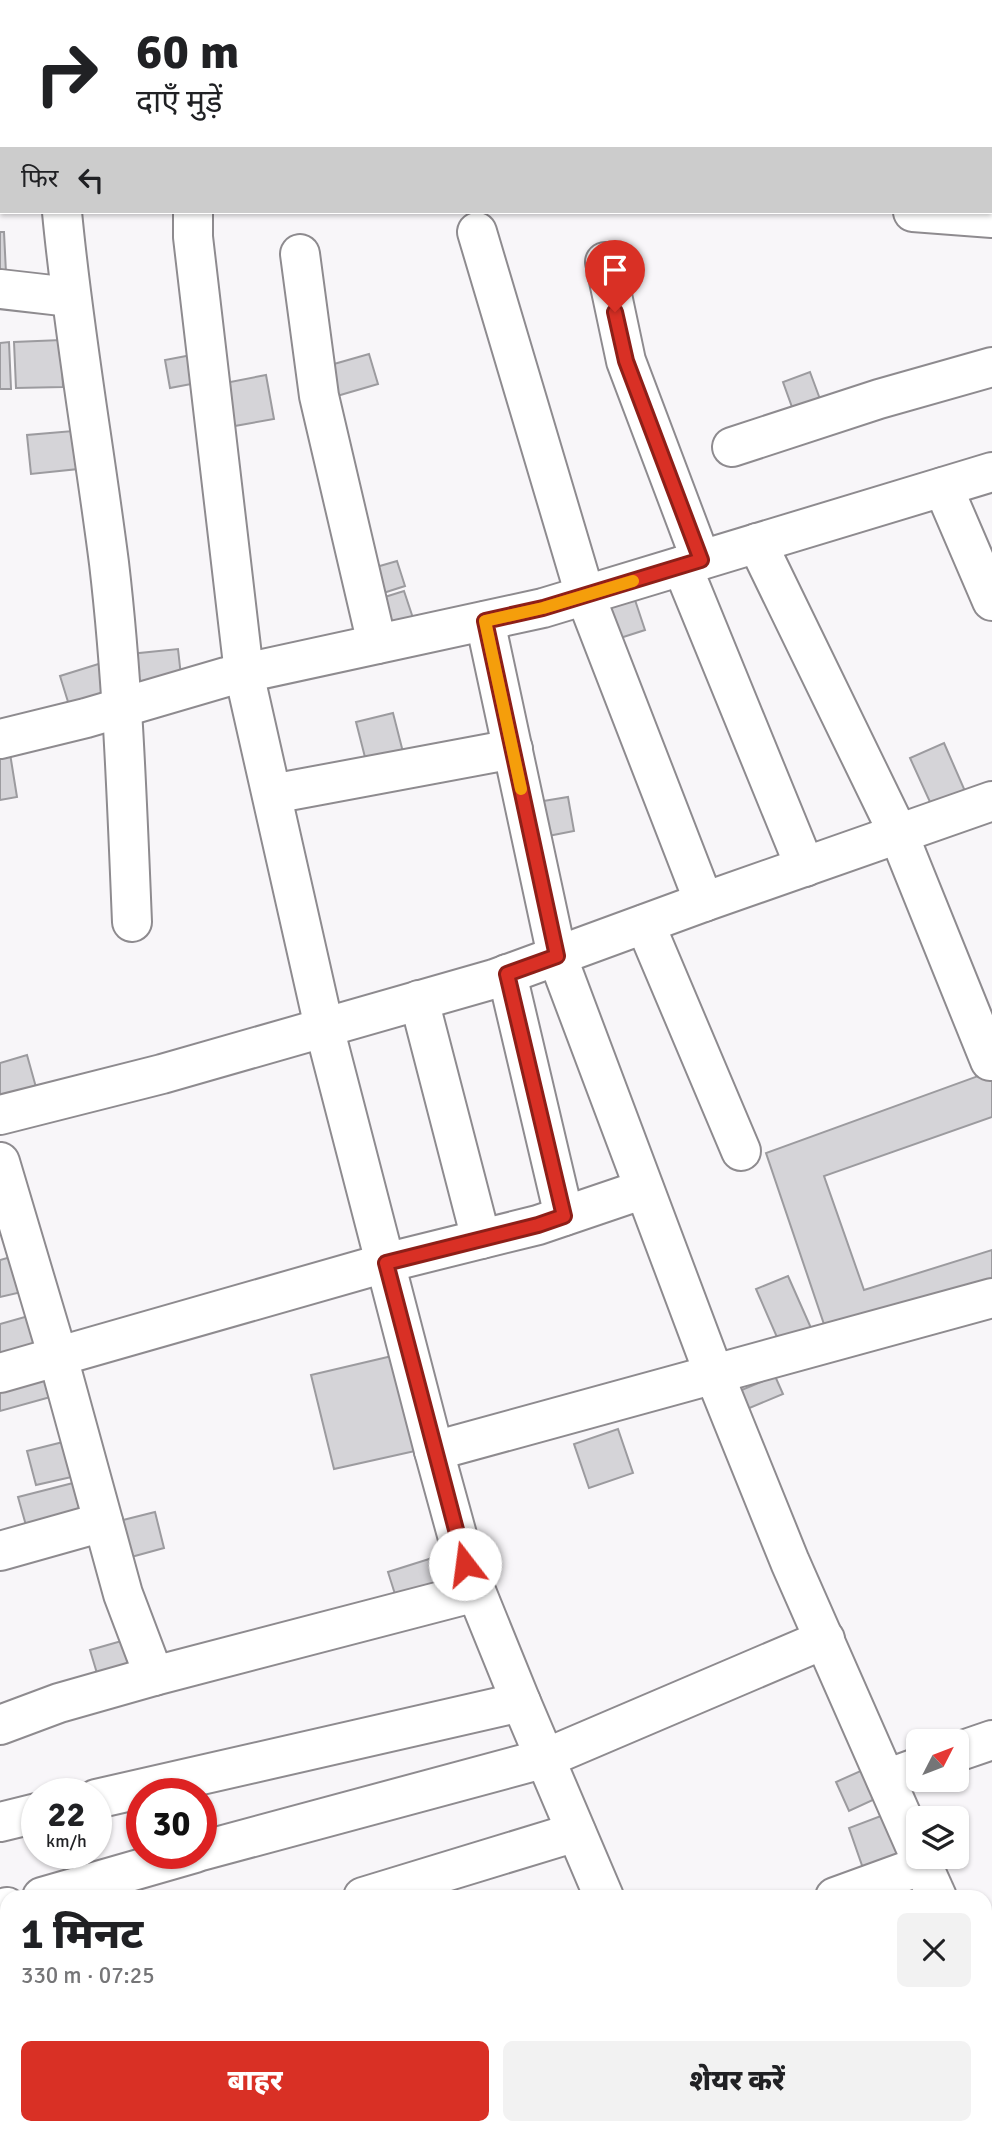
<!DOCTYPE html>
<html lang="hi">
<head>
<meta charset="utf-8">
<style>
	:root { --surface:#fff; --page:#f2f2f2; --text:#202124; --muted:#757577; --accent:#d93025 }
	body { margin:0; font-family:Signika,"Noto Sans Devanagari",sans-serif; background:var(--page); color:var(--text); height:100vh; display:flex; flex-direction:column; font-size:26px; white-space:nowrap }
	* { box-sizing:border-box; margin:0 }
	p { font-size:23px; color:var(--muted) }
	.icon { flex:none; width:38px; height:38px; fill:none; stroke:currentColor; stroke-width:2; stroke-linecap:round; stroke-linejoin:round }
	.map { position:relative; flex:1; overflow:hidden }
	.sheet { position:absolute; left:0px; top:1890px; width:992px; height:245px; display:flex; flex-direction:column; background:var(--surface); border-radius:21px 21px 0 0; box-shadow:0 2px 5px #0004 }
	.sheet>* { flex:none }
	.top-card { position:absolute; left:0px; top:0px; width:992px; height:214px; box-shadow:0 2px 5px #0004; background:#fff; color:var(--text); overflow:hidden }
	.needle { width:46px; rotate:48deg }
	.buttons { position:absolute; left:906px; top:1729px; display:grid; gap:14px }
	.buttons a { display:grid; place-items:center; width:63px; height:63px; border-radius:10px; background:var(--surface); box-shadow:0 2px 5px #0004; font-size:35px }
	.speed { position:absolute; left:21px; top:1778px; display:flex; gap:14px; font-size:35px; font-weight:700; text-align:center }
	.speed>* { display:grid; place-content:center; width:91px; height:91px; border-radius:50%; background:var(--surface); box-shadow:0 2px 5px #0004; line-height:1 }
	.speed small { font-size:18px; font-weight:400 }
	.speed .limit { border:10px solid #d22; background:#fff; color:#111 }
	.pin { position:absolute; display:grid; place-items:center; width:60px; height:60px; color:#fff; margin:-72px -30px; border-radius:50% 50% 50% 0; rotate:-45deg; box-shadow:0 0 7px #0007 }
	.pin .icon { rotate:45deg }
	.me { position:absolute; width:77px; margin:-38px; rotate:345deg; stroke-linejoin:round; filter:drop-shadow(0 0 5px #0008) }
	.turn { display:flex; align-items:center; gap:24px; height:147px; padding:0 21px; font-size:32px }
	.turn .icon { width:91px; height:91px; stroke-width:2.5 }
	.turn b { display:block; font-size:49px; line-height:60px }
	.then { display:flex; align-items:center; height:66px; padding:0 21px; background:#0003; gap:14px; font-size:26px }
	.round { display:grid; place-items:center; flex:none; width:74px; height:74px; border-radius:10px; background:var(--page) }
	.headline { display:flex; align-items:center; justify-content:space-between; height:119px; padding:0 21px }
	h1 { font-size:42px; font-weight:800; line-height:52px }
	.action { display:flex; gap:14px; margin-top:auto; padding:14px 21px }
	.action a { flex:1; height:80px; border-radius:10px; background:var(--accent); color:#fff; font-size:28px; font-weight:800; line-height:80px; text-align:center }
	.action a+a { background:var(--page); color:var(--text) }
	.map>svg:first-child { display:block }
	.building { fill:#d5d4d8; stroke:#9c9b9f; stroke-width:2 }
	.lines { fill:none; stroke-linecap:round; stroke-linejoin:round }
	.minor-casing { stroke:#8e8b8f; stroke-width:42 }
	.minor { stroke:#fff; stroke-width:38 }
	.route-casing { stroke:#8d1f18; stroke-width:18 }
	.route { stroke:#d93025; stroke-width:12 }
	.slow { stroke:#f59e0b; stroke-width:12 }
</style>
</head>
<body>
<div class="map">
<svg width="992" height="2135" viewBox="0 0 992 2135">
	<rect width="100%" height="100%" fill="#f8f6f9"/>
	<g class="building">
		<polygon points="0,232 4,232 6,273 0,273"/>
		<polygon points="61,340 63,387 16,388 14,342"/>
		<polygon points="9,342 11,389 0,389 0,343"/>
		<polygon points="202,353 207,381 170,388 165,360"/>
		<polygon points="369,354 378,384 337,396 327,366"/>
		<polygon points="810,372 824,410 797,421 783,382"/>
		<polygon points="266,375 274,419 229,427 220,384"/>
		<polygon points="73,431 78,469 31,474 27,435"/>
		<polygon points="397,561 405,586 374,596 366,570"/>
		<polygon points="404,591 415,624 383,634 372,601"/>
		<polygon points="634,597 645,630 611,641 601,608"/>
		<polygon points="178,649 182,685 134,691 130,654"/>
		<polygon points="108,661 117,691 69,705 60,676"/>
		<polygon points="393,713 404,756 367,765 356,722"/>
		<polygon points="8,741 17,797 0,800 0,743"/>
		<polygon points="944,743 968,798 935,813 910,758"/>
		<polygon points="568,797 574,831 543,837 537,802"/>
		<polygon points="27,1055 39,1098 0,1109 0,1063"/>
		<polygon points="992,1071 992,1117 824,1176 864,1290 992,1250 992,1289 829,1339 766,1153"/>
		<polygon points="18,1255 26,1291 0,1297 0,1260"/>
		<polygon points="788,1276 815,1337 783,1351 756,1289"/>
		<polygon points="32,1315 44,1355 0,1368 0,1324"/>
		<polygon points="392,1356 415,1451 334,1469 311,1375"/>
		<polygon points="45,1363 54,1396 0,1411 0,1376"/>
		<polygon points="775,1376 783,1394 740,1412 732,1394"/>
		<polygon points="618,1429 633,1473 589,1488 574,1444"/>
		<polygon points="67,1441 76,1476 36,1485 27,1451"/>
		<polygon points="77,1482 88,1520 29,1536 18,1497"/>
		<polygon points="155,1512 164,1548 124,1559 115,1522"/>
		<polygon points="448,1553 459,1592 400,1610 388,1572"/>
		<polygon points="125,1640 133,1671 99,1680 90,1650"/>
		<polygon points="874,1765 888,1793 849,1811 836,1782"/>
		<polygon points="894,1811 911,1857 865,1874 849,1828"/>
		<polygon points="5,2052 7,2058 7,2128 34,2128 37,2135 0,2135 0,2054"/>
	</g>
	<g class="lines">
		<defs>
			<g id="minor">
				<polyline points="352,0 353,2"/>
				<polyline points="530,0 531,2"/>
				<polyline points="913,0 915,2"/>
				<polyline points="72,2 74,0"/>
				<polyline points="754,2 756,0"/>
				<polyline points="0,68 2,66"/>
				<polyline points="990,83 992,85"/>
				<polyline points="0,129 2,129"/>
				<path d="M62,212C73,329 94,446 109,563C123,682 127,802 132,922"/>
				<polyline points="193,212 193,237 244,673 324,1027 434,1451"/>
				<polyline points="913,212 992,218"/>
				<polyline points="477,232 585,595 704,902"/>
				<polyline points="300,254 319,396 377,644"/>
				<polyline points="605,262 626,361 701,560"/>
				<polyline points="0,289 70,297"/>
				<polyline points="732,447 879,399 992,367"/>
				<polyline points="943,487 992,601"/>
				<polyline points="757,543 898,833 990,1061"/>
				<polyline points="682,566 805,867"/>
				<polyline points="485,621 557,956 714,1374 790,1562 919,1855"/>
				<polyline points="0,739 86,718 226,677 543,608 992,472"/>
				<polyline points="272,794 513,749"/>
				<polyline points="645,924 741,1151"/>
				<polyline points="507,974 564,1216"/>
				<polyline points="419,1000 481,1239"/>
				<polyline points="0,1115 162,1074 494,979 704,902 992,801"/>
				<polyline points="0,1162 58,1357 123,1594 154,1676"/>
				<polyline points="0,1373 385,1263 538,1225 644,1189"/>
				<polyline points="0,1551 103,1522"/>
				<polyline points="0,1725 59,1703 154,1676 476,1592"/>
				<polyline points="957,1752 992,1740"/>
				<polyline points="886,1779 919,1767"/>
				<polyline points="96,1799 521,1702"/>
				<polyline points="0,1822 37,1813"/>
				<polyline points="201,1851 546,1758 825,1639"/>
				<polyline points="919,1857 937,1897"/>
				<polyline points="42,1897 195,1853"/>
				<polyline points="363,1897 576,1832"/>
				<polyline points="604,1897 521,1702 465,1564 434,1451 992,1298"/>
				<polyline points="835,1897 923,1865"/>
				<polyline points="0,1909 7,1907"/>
				<polyline points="985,1955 992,1953"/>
				<polyline points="0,1979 7,1996"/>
				<polyline points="985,2005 992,2020"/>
				<polyline points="0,2026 7,2023"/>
				<polyline points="985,2069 992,2066"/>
				<polyline points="54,2128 57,2135"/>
				<polyline points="688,2128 690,2135"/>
				<polyline points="300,2135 325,2128"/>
				<polyline points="832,2135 849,2128"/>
			</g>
		</defs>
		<use href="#minor" class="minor-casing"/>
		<use href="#minor" class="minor"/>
	</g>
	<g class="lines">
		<defs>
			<polyline id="route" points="465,1564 386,1263 538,1225 564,1216 507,974 557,956 485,621 543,608 701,560 626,361 615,312"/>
		</defs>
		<use href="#route" class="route-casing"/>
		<use href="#route" class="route"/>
		<polyline class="slow" points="521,789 485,621 543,608 633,581"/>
	</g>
</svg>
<div class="buttons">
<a><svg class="needle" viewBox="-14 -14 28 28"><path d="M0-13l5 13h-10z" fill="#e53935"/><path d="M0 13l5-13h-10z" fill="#757577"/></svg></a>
<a><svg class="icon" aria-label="layers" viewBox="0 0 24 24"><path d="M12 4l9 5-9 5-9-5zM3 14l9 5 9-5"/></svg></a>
</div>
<div class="speed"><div>22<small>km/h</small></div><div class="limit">30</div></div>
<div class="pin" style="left:615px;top:312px;background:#d93025"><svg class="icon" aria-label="arrive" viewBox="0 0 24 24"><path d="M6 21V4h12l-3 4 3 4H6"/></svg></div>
<svg class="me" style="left:465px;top:1564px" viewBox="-20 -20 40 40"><circle r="19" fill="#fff"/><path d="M0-13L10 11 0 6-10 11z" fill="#d93025"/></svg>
<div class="top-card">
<div class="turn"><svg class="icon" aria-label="right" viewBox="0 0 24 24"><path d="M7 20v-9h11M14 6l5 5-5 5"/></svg><div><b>60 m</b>दाएँ मुड़ें</div></div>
<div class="then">फिर<svg class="icon" aria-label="left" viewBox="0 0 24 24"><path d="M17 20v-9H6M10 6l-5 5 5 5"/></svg></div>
</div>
<section class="sheet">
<div class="headline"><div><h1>1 मिनट</h1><p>330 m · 07:25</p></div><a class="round"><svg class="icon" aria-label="close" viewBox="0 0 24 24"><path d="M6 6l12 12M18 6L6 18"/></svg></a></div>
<div class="action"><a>बाहर</a><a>शेयर करें</a></div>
</section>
</div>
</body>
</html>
